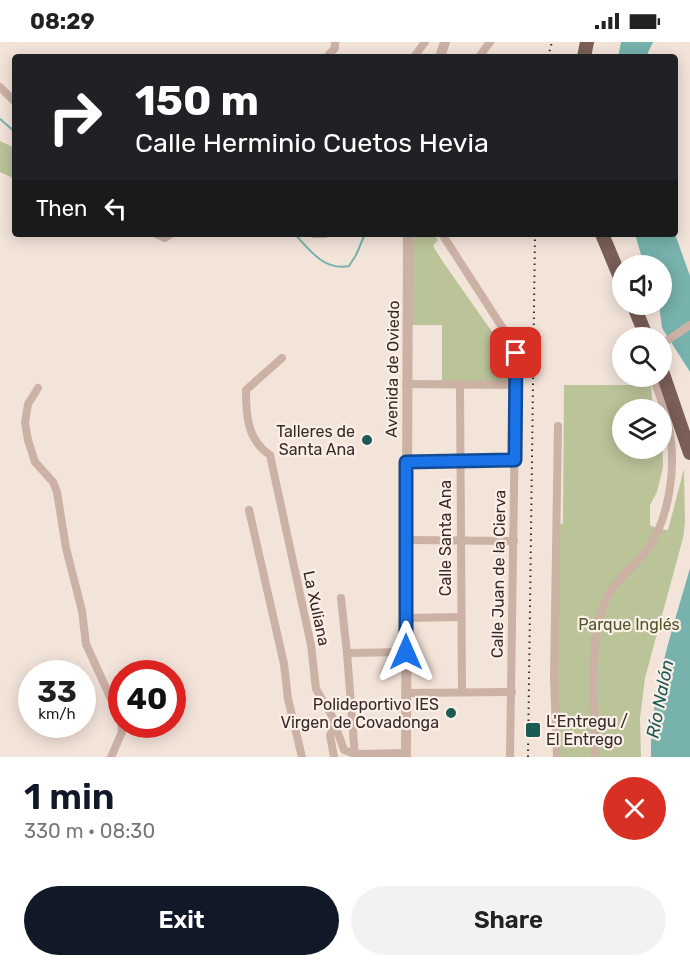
<!DOCTYPE html>
<html lang="en">
<head>
<meta charset="utf-8">
<style>
	:root { --surface:#fff; --page:#f2f2f2; --text:#222; --muted:#767676; --accent:#111827 }
	body { margin:0; font-family:Rubik,sans-serif; background:var(--page); color:var(--text); height:100vh; display:flex; flex-direction:column; font-size:22px; white-space:nowrap }
	* { box-sizing:border-box; margin:0 }
	p { font-size:20px; color:var(--muted) }
	.icon { flex:none; width:33px; height:33px; fill:none; stroke:currentColor; stroke-width:2; stroke-linecap:round; stroke-linejoin:round }
	.map { position:relative; height:715px; overflow:hidden }
	.side { display:flex; flex-direction:column; background:var(--surface); flex:1 }
	.side>* { flex:none }
	.hud { position:absolute; left:12px; top:12px; width:666px; height:183px; border-radius:6px; box-shadow:0 3px 15px #0003; background:#202124; color:#fff; overflow:hidden }
	.controls { position:absolute; left:612px; top:213px; display:grid; gap:12px }
	.controls a { display:grid; place-items:center; width:60px; height:60px; border-radius:50%; background:var(--surface); box-shadow:0 3px 15px #0003; font-size:30px }
	.speed { position:absolute; left:18px; top:618px; display:flex; gap:12px; font-size:30px; font-weight:700; text-align:center }
	.speed>* { display:grid; place-content:center; width:78px; height:78px; border-radius:50%; background:var(--surface); box-shadow:0 3px 15px #0003; line-height:1 }
	.speed small { font-size:15px; font-weight:400 }
	.speed .limit { border:9px solid #d22; background:#fff; color:#111 }
	.pin { position:absolute; display:grid; place-items:center; width:51px; height:51px; color:#fff; margin:-26px; border-radius:12px; box-shadow:0 3px 9px #0006 }
	.me { position:absolute; width:66px; margin:-33px; rotate:0deg; stroke-linejoin:round; filter:drop-shadow(0 0 4px #0008) }
	.turn { display:flex; align-items:center; gap:21px; height:126px; padding:0 24px; font-size:27px }
	.turn .icon { width:78px; height:78px; stroke-width:2.5 }
	.turn b { display:block; font-size:42px; line-height:51px }
	.then { display:flex; align-items:center; height:57px; padding:0 24px; background:#0003; gap:12px; font-size:22px }
	.round { display:grid; place-items:center; flex:none; width:63px; height:63px; border-radius:32px; background:var(--page) }
	.overview { display:flex; align-items:center; justify-content:space-between; height:102px; padding:0 24px }
	h1 { font-size:36px; font-weight:600; line-height:45px; color:var(--accent) }
	.cta { display:flex; gap:12px; margin-top:auto; padding:12px 24px }
	.cta a { flex:1; height:69px; border-radius:36px; background:var(--accent); color:#fff; font-size:24px; font-weight:600; line-height:69px; text-align:center }
	.cta a+a { background:var(--page); color:var(--text) }
	.status { display:flex; justify-content:space-between; align-items:center; height:42px; padding:0 30px; background:var(--surface); direction:ltr }
	.status svg { height:16px; fill:currentColor }
	.map>svg:first-child { display:block }
	.green { fill:#bbc399 }
	.water { fill:#77b2ac }
	.lines { fill:none; stroke-linecap:round; stroke-linejoin:round }
	.stream { stroke:#77b2ac; stroke-width:2 }
	.minor { stroke:#ccb1a5; stroke-width:8 }
	.tertiary { stroke:#ccb1a5; stroke-width:10 }
	.primary { stroke:#7a5e57; stroke-width:14 }
	.rail { stroke:#372a27; stroke-width:2; stroke-dasharray:1.5 4.5; stroke-linecap:butt }
	.route-casing { stroke:#114b97; stroke-width:15 }
	.route { stroke:#1a73e8; stroke-width:10 }
	.poi-dot { fill:#1a5b56; stroke:#fbefe7; stroke-width:2 }
	.labels { text-anchor:middle; stroke-width:4.5; stroke-linejoin:round; paint-order:stroke }
	.street-label { font-size:16px; fill:#372a27; stroke:#fbefe7 }
	.poi-label { font-size:16px; fill:#372a27; stroke:#fbefe7; text-anchor:end }
	.park-label { font-size:16px; fill:#4d5729; stroke:#fbefe7 }
	.water-label { font-size:18px; font-style:italic; fill:#1a5b56; stroke:#fbefe7 }
</style>
</head>
<body>
<div class="status"><b>08:29</b><svg viewBox="0 0 49 12"><path d="M0 12V9h3v3zM5 12V6h3v6zM10 12V3h3v9zM15 12V0h3v12zM26 1h20v11H26zM47 4h2v5h-2z"/></svg></div>
<div class="map">
<svg width="690" height="715" viewBox="0 0 690 715">
	<rect width="100%" height="100%" fill="#f3e4da"/>
	<g class="green">
		<polygon points="0,99 15,106 15,137 0,130"/>
		<polygon points="408,192 434,192 438,198 433,204 443,220 509,314 516,311 516,343 442,342 442,283 408,283"/>
		<polygon points="564,343 651,343 653,367 622,368 622,406 662,406 662,391 663,425 657,450 650,463 650,483 658,487 668,488 684,427 685,480 683,496 645,636 640,676 641,715 557,715 557,482 563,482"/>
	</g>
	<g class="water">
		<polygon points="621,0 653,0 646,15 618,15"/>
		<polygon points="635,192 675,192 690,234 690,330 662,286 659,263 662,262 662,224 644,223"/>
		<path d="M690,526V715H651C650,650 673,587 690,526Z"/>
	</g>
	<g class="lines">
		<g class="stream">
			<polyline points="0,77 15,90"/>
			<path d="M295,192C310,209 325,229 349,224L356,213L365,192"/>
		</g>
		<g class="minor">
			<polyline points="327,15 335,6 335,0"/>
			<polyline points="414,15 425,0"/>
			<polyline points="479,15 490,0"/>
			<polyline points="0,45 15,60"/>
			<polyline points="156,192 165,196 171,192"/>
			<polyline points="314,192 325,192"/>
			<polyline points="442,192 515,305 516,311 510,715"/>
			<polyline points="662,302 690,283"/>
			<path d="M282,316L246,348C246,373 247,398 270,413L311,603L316,647L332,674L344,708L355,712L406,711"/>
			<polyline points="406,342 516,343"/>
			<polyline points="460,342 462,650"/>
			<polyline points="38,346 28,362 25,381 28,398 35,420 53,440 57,450 66,506 82,569 86,602 121,679 122,690 111,715"/>
			<polyline points="406,420 515,418"/>
			<polyline points="249,468 284,622 288,657 302,715"/>
			<polyline points="407,498 514,499"/>
			<polyline points="341,556 347,611"/>
			<polyline points="406,576 461,575"/>
			<polyline points="407,651 512,650"/>
			<polyline points="334,715 330,693 335,683"/>
			<polyline points="355,715 347,611 406,610"/>
			<polyline points="557,715 554,636 558,384"/>
			<path d="M595,715C595,668 587,604 605,560C614,538 634,525 648,507C669,476 676,427 670,391C667,371 660,353 652,334"/>
		</g>
		<g class="tertiary">
			<polyline points="440,15 445,0"/>
			<polyline points="406,715 408,192"/>
		</g>
		<g class="primary">
			<polyline points="584,15 587,0"/>
			<polyline points="602,192 622,240"/>
			<polyline points="633,262 647,296"/>
			<polyline points="662,329 690,411"/>
		</g>
		<g class="rail">
			<polyline points="548,15 552,0"/>
			<polyline points="528,715 535,192"/>
		</g>
	</g>
	<g class="lines">
		<defs>
			<polyline id="route" points="406,610 406,420 515,418 516,311"/>
		</defs>
		<use href="#route" class="route-casing"/>
		<use href="#route" class="route"/>
	</g>
	<g class="poi-dot">
		<circle cx="367" cy="398" r="6"/>
		<circle cx="451" cy="671" r="6"/>
		<rect x="525" y="680" width="16" height="16" rx="3"/>
	</g>
	<g class="labels">
		<g class="street-label">
			<text transform="translate(392 327) rotate(-89)" y="6">Avenida de Oviedo</text>
			<text transform="translate(445 496) rotate(-90)" y="6">Calle Santa Ana</text>
			<text transform="translate(498 532) rotate(-89)" y="6">Calle Juan de la Cierva</text>
			<text transform="translate(317 566) rotate(78)" y="6">La Xuliana</text>
		</g>
		<g class="poi-label">
			<text x="355" y="395">Talleres de<tspan x="355" dy="18">Santa Ana</tspan></text>
			<text x="439" y="668">Polideportivo IES<tspan x="439" dy="18">Virgen de Covadonga</tspan></text>
			<text x="546" y="685" text-anchor="start">L'Entregu /<tspan x="546" dy="18">El Entrego</tspan></text>
		</g>
		<g class="park-label">
			<text x="629" y="588">Parque Inglés</text>
		</g>
		<g class="water-label">
			<text transform="translate(660 657) rotate(-79)" y="6">Río Nalón</text>
		</g>
	</g>
</svg>
<div class="controls">
<a><svg class="icon" aria-label="sound" viewBox="0 0 24 24"><path d="M4 9h4l5-4v14l-5-4H4zM17 9q2 3 0 6"/></svg></a>
<a><svg class="icon" aria-label="search" viewBox="0 0 24 24"><circle cx="10" cy="10" r="6"/><path d="M15 15l6 6"/></svg></a>
<a><svg class="icon" aria-label="layers" viewBox="0 0 24 24"><path d="M12 4l9 5-9 5-9-5zM3 14l9 5 9-5"/></svg></a>
</div>
<div class="speed"><div>33<small>km/h</small></div><div class="limit">40</div></div>
<div class="pin" style="left:516px;top:311px;background:#d93025"><svg class="icon" aria-label="arrive" viewBox="0 0 24 24"><path d="M6 21V4h12l-3 4 3 4H6"/></svg></div>
<svg class="me" style="left:406px;top:610px" viewBox="-20 -20 40 40"><path d="M0-17L14 15 0 8-14 15z" fill="#1a73e8" stroke="#fff" stroke-width="4"/></svg>
<div class="hud">
<div class="turn"><svg class="icon" aria-label="right" viewBox="0 0 24 24"><path d="M7 20v-9h11M14 6l5 5-5 5"/></svg><div><b>150 m</b>Calle Herminio Cuetos Hevia</div></div>
<div class="then">Then<svg class="icon" aria-label="left" viewBox="0 0 24 24"><path d="M17 20v-9H6M10 6l-5 5 5 5"/></svg></div>
</div>
</div>
<section class="side">
<div class="overview"><div><h1>1 min</h1><p>330 m · 08:30</p></div><a class="round" style="background:#d93025;color:#fff"><svg class="icon" aria-label="close" viewBox="0 0 24 24"><path d="M6 6l12 12M18 6L6 18"/></svg></a></div>
<div class="cta"><a>Exit</a><a>Share</a></div>
</section>
</body>
</html>
